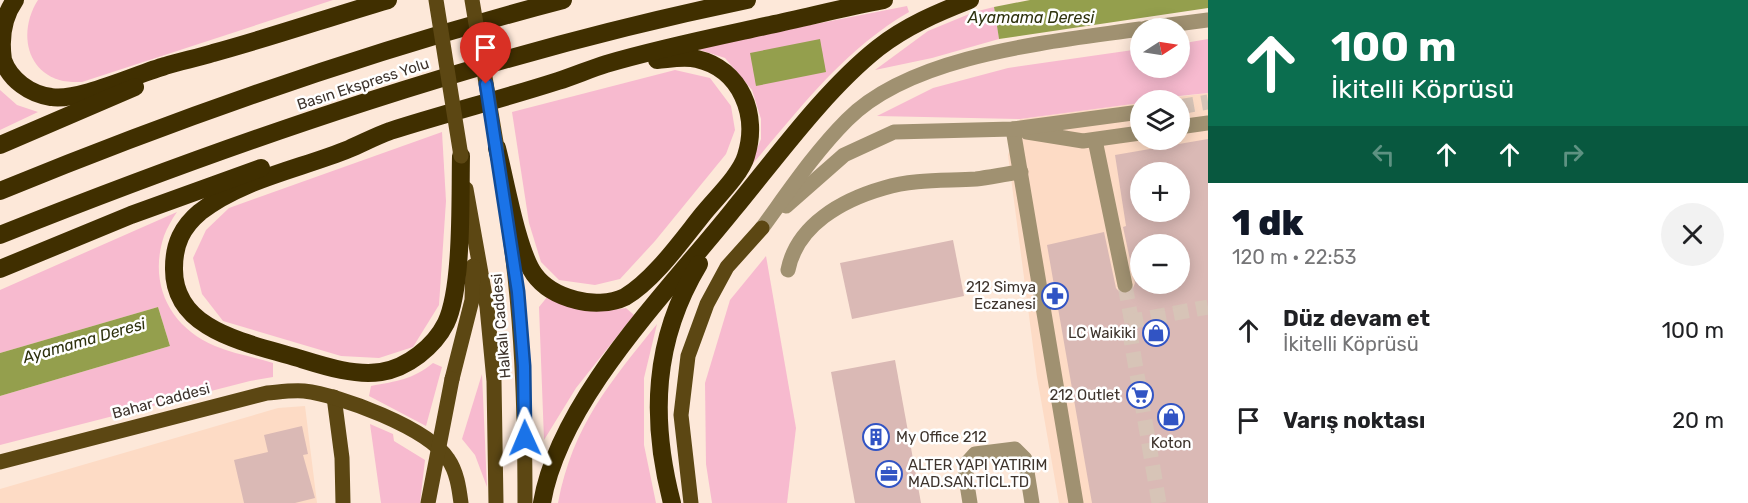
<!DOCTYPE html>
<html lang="tr">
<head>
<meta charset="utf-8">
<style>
	:root { --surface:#fff; --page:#f2f2f2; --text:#202124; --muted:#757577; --accent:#111827 }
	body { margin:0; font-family:Rubik,sans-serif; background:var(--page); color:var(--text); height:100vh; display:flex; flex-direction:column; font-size:22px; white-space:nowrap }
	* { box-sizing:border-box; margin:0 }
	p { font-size:20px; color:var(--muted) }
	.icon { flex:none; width:33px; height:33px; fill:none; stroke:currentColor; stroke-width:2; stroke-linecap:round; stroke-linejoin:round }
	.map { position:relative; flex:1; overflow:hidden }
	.details { display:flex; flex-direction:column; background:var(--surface); width:540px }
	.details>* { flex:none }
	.banner { background:#0b6e4f; color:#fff; overflow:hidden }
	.needle { width:39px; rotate:78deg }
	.buttons { position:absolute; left:1130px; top:18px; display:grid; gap:12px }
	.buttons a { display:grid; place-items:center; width:60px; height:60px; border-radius:50%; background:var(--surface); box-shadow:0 3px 15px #0003; font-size:30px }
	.pin { position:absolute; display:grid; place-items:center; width:51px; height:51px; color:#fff; margin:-62px -26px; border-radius:50% 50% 50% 0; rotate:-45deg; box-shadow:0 0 6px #0007 }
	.pin .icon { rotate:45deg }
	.me { position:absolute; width:66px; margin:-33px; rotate:359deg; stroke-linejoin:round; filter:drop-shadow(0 0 4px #0008) }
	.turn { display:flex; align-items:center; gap:21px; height:126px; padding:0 24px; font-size:27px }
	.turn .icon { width:78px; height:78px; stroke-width:2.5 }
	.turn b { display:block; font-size:42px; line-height:51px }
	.lanes { display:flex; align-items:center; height:57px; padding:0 24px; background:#0003; justify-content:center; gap:30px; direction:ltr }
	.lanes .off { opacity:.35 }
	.round { display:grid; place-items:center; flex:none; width:63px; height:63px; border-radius:32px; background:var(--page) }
	.summary { display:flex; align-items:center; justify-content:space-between; height:102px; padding:0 24px }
	h1 { font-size:36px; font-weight:800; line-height:45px; color:var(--accent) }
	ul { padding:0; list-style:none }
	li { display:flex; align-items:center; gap:18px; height:90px; padding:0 24px }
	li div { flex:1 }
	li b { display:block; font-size:22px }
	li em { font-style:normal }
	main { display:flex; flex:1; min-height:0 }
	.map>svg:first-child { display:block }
	.built { fill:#fddbc5; fill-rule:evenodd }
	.green { fill:#f7bacf }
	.water { fill:#949f4d }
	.building { fill:#dab9b5; fill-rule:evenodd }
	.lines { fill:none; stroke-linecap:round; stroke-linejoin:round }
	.minor-tunnel { stroke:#d7c4b7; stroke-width:15; stroke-dasharray:15 8; stroke-linecap:butt }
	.minor { stroke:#a09171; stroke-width:15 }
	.major { stroke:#5c4713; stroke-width:15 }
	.highway { stroke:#402f00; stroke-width:18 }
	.major-bridge { stroke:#5c4713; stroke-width:15 }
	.route-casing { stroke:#114b97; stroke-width:15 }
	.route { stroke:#1a73e8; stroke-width:10 }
	.labels { text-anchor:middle; stroke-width:5; stroke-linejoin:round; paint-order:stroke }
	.street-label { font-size:15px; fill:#3e342d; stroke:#fff }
	.poi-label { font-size:15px; fill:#3e342d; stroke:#fff; text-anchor:end }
	.water-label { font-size:16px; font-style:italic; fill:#2e320e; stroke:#fff }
</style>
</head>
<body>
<main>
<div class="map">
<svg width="1208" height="503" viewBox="0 0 1208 503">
	<rect width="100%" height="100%" fill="#fde8d9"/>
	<g class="built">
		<path d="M1208,93V503H1059L1037,377L1008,155L1020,119L1140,103V140H1179V100H1155ZM1140,172H1179V212H1140ZM1140,244H1179V284H1140Z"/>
		<polygon points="305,406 317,503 0,503 0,489 278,408"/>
	</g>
	<g class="green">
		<path d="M38,0H333L82,82C76,82 69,82 63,81C24,72 19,29 38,0Z"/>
		<path d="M907,6L909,12C842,51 799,110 749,168L761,139V119L752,90L725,58L694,48Z"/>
		<polygon points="994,7 999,39 932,58 875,70 928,31 974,12"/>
		<polygon points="1208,39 1208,93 1140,100 1140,103 1020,119 877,116 933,88 1008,68 1140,49 1140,68 1179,68 1179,44"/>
		<polygon points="675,70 710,78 731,106 735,130 726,154 655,241 620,279 595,285 559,280 541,262 529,223 512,112"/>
		<polygon points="0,90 17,105 38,112 0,130"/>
		<polygon points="442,132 446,201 439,305 413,347 379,358 341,356 223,321 202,294 193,258 206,230 229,208"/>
		<path d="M177,212C172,219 167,228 164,236C148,284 170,327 215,346C234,354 255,357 273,363V377L250,381L0,445V396L170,346L158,307L0,353V290Z"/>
		<polygon points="766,256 796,428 787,503 712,503 706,464 705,383 730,300"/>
		<path d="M548,296C580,314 591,313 626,308L634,315L576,388L544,440L539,307Z"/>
		<path d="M657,324L644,378V445L656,503H558C573,425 609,384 657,324Z"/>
		<path d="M433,363L442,367L426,426L369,396L371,386C397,381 412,380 433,363Z"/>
		<polygon points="482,374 487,487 475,455 462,439"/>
		<polygon points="370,424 393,434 394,441 425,460 420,503 381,503"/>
	</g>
	<g class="water">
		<polygon points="1030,0 1208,0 1208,8 999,39 994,7"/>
		<polygon points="820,39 826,72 756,86 750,53"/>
		<polygon points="158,307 170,346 0,396 0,353"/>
	</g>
	<g class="building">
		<path d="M1208,139V503H1092L1047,245L1104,232L1116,288L1121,294L1131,293L1135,283L1123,227L1126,226L1115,155ZM1140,172H1179V212H1140ZM1140,244H1179V284H1140Z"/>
		<polygon points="953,240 964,296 852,319 840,263"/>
		<polygon points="895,360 921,503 855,503 831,372"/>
		<polygon points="302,426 308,454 303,455 315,498 295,503 244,503 234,460 268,452 264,435"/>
	</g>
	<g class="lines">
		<g class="minor-tunnel">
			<polyline points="1179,107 1208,102"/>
			<polyline points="1125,285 1133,329"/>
			<polyline points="1159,503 1128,322 1208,307"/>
		</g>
		<g class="minor">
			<polyline points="1146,28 1208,20"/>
			<polyline points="1179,127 1208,123"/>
			<polyline points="1013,129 1076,503"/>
			<polyline points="1027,132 1083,141 1140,133"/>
			<polyline points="1095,140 1125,285"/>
			<polyline points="786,206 844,155 894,132 1013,129 1140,112"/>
			<path d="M762,228C789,191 815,152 847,120C912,54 1052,42 1140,29"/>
			<path d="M788,270C797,225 842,200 884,188C914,179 945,181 976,179C991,177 1006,174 1021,172"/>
			<polyline points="970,503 966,478 966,464 975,454 1015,449 1025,459 1032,503"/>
		</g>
		<g class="major">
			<polyline points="466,189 487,307 494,381 496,503"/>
			<path d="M508,222C522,316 525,408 525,503"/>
			<polyline points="452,379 472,300 473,266"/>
			<polyline points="334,397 342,458 343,503"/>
			<path d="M0,462L267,393C279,392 292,390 304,391C340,395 428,428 448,459C457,472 459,488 461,503"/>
			<polyline points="691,503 681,415 688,356 707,304 727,267 762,228"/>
		</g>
		<g class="highway">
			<path d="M15,0C3,17 0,39 3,60C10,80 30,94 51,97C77,102 137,74 165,66C181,61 197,58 213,53C272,37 330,17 388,0"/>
			<polyline points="0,145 135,87"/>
			<path d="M497,148C505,178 517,250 534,274C544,288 560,296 576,300C590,304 611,304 625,297C654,280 682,240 703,214C715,199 741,174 746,156C759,115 741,69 697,59C684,56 670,59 657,60"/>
			<path d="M461,156C460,198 463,287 446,323C434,347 407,368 381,372C354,376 324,366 298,358C250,343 173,332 174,268C174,244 182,227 200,212C242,179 300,169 349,149C363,143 376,136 390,131C446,113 502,99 558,81C574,76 590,69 606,64C660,48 715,37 770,25C808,17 846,7 884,0"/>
			<path d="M0,191C183,116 371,50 563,0"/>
			<path d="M0,235C243,138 491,53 747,0"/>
			<polyline points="0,269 131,215 261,168"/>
			<path d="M542,503C559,400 669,290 733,210C776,158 825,90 878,48C906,26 937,13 970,0"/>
			<path d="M672,503C650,419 653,340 699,264"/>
		</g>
		<g class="major-bridge">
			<polyline points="436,0 461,156"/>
			<polyline points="472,0 497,148"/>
			<polyline points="428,503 452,379"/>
		</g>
	</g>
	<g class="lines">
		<defs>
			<polyline id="route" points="486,84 518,292 524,366 525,438"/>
		</defs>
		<use href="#route" class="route-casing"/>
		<use href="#route" class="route"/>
	</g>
	<defs>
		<symbol id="pharmacy-ring" viewBox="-11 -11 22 22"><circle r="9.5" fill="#fff" stroke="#3154c4" stroke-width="1.5"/><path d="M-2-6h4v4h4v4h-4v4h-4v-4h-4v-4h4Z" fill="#3154c4"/></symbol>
		<symbol id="shop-ring" viewBox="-11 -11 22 22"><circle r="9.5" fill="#fff" stroke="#3154c4" stroke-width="1.5"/><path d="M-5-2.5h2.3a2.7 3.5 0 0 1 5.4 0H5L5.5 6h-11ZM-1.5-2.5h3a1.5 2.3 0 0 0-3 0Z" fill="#3154c4"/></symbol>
		<symbol id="supermarket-ring" viewBox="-11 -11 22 22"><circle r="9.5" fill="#fff" stroke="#3154c4" stroke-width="1.5"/><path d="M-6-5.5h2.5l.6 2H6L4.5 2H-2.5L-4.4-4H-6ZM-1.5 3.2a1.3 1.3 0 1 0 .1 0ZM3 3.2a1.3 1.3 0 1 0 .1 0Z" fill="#3154c4"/></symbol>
		<symbol id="building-ring" viewBox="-11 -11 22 22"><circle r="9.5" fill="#fff" stroke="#3154c4" stroke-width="1.5"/><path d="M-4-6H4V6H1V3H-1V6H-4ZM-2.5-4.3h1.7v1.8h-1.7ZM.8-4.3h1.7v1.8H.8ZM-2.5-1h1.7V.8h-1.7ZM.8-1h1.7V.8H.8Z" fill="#3154c4"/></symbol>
		<symbol id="office-ring" viewBox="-11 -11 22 22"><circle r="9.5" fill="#fff" stroke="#3154c4" stroke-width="1.5"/><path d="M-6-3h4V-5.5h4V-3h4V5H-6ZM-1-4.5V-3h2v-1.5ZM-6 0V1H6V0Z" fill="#3154c4"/></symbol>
	</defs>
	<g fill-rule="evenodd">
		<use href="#pharmacy-ring" x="1040" y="281" width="30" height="30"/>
		<use href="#shop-ring" x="1141" y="318" width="30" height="30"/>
		<use href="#supermarket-ring" x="1125" y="380" width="30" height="30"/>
		<use href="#shop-ring" x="1156" y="402" width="30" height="30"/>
		<use href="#building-ring" x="861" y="422" width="30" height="30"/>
		<use href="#office-ring" x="874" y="459" width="30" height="30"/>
	</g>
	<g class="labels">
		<g class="street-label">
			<text transform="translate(363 84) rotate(-18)" y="5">Basın Ekspress Yolu</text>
			<text transform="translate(501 326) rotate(-95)" y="5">Halkalı Caddesi</text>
			<text transform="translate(161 401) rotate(-15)" y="5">Bahar Caddesi</text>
		</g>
		<g class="poi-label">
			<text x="1036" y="292">212 Simya<tspan x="1036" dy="17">Eczanesi</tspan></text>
			<text x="1136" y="338">LC Waikiki</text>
			<text x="1120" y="400">212 Outlet</text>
			<text x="896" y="442" text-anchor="start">My Office 212</text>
			<text x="1171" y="448" text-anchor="middle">Koton</text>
			<text x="908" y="470" text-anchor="start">ALTER YAPI YATIRIM<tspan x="908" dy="17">MAD.SAN.TİCL.TD</tspan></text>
		</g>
		<g class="water-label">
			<text x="1031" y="23">Ayamama Deresi</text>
			<text transform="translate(84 340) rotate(-16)" y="6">Ayamama Deresi</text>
		</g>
	</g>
</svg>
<div class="buttons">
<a><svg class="needle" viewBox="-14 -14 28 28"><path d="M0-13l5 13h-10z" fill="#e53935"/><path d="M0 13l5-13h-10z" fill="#757577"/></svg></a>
<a><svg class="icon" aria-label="layers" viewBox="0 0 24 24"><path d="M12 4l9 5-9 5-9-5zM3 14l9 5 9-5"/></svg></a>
<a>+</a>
<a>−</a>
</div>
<div class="pin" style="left:486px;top:84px;background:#d93025"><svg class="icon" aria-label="arrive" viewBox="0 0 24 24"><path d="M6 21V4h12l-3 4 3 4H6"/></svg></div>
<svg class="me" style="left:525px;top:438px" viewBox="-20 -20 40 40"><path d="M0-17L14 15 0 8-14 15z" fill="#1a73e8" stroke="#fff" stroke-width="4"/></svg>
</div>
<section class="details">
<div class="banner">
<div class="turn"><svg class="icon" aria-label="ahead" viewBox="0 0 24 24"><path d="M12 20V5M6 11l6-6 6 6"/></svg><div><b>100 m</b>İkitelli Köprüsü</div></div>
<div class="lanes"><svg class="icon off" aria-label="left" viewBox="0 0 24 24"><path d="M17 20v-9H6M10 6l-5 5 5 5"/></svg><svg class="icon" aria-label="ahead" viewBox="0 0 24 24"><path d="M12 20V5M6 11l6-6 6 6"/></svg><svg class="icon" aria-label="ahead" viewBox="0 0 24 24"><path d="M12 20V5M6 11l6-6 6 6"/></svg><svg class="icon off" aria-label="right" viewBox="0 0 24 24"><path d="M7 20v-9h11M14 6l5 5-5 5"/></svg></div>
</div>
<div class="summary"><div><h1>1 dk</h1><p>120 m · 22:53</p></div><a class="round"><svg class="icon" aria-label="close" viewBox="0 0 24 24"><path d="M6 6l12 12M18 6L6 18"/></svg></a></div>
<ul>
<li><svg class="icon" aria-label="ahead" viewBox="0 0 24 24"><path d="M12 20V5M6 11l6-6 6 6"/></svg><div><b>Düz devam et</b><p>İkitelli Köprüsü</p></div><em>100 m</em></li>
<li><svg class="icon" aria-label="arrive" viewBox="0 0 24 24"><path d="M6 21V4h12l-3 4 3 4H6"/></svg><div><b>Varış noktası</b></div><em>20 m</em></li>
</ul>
</section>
</main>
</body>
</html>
